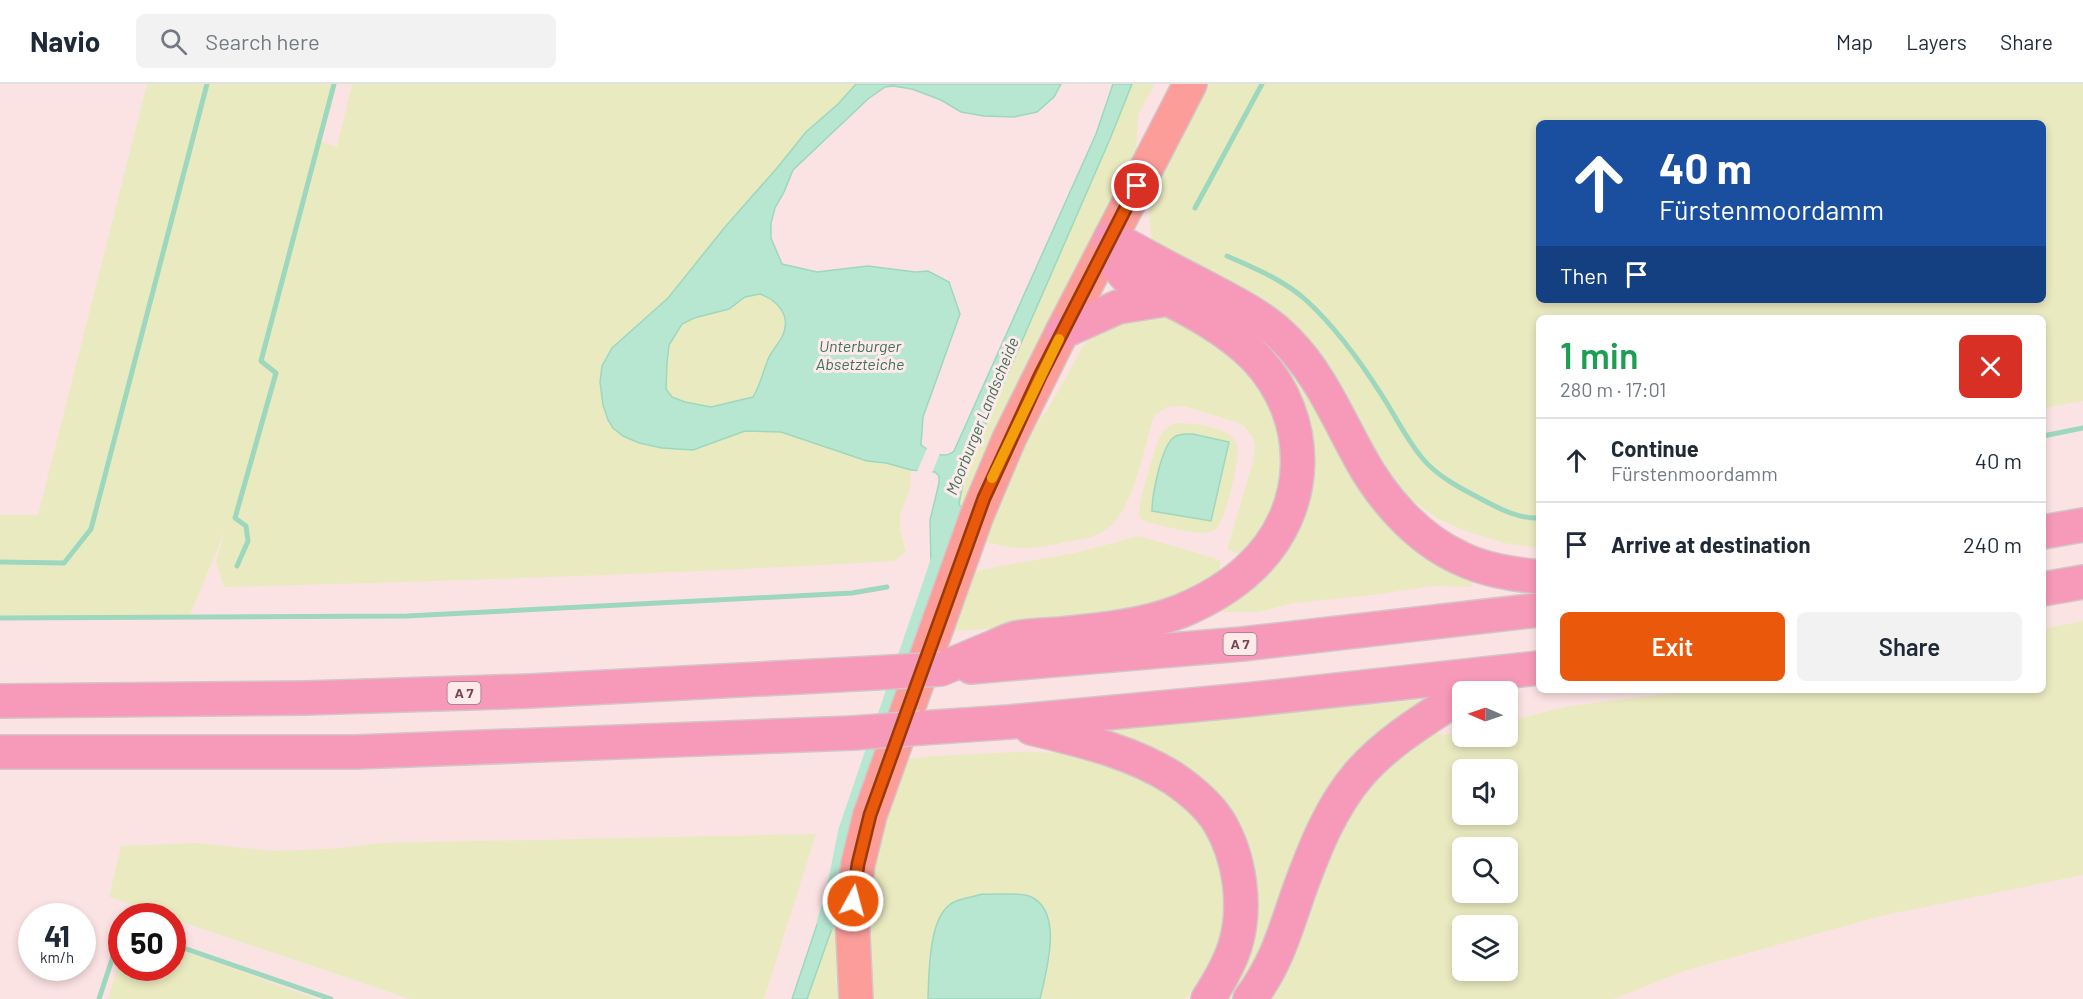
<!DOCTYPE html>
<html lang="en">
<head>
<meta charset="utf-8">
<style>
	:root { --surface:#fff; --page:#f2f2f3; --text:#1f2937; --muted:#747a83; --line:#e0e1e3; --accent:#ea580c }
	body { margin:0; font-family:Barlow,sans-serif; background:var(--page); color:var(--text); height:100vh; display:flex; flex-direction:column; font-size:22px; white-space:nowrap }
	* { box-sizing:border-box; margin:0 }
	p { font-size:20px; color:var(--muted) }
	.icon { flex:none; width:33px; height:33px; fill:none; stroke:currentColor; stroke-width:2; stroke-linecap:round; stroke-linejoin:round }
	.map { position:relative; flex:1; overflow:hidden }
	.drawer { position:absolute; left:1536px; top:231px; width:510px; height:378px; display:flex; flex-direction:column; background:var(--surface); border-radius:9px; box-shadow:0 3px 9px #0003 }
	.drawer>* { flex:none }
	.top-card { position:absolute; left:1536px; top:36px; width:510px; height:183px; border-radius:9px; box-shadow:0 3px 9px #0003; background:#1a4fa0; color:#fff; overflow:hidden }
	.needle { width:39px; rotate:272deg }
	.buttons { position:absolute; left:1452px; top:597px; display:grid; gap:12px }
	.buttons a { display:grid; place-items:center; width:66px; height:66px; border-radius:9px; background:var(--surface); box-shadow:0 3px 9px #0003; font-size:30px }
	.speed { position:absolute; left:18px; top:819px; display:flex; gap:12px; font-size:30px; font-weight:700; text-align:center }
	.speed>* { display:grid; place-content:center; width:78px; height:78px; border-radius:50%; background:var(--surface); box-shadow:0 3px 9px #0003; line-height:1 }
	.speed small { font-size:15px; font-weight:400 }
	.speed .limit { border:9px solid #d22; background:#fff; color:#111 }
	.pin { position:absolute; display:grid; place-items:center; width:51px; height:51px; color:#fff; margin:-26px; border:3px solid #fff; border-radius:50%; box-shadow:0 2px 6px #0007 }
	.me { position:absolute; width:66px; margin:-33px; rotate:7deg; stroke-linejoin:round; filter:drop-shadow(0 0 4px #0008) }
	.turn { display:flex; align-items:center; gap:21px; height:126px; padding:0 24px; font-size:27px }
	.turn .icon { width:78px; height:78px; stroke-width:2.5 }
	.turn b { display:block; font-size:42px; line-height:51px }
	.then { display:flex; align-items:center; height:57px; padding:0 24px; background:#0003; gap:12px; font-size:22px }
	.round { display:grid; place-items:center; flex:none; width:63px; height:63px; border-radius:9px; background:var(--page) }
	.summary { display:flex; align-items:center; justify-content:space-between; height:102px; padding:0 24px }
	h1 { font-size:36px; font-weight:600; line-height:45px; color:#1e9e55 }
	.primary-button { display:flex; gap:12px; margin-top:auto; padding:12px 24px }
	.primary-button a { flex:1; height:69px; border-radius:9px; background:var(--accent); color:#fff; font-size:24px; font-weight:600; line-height:69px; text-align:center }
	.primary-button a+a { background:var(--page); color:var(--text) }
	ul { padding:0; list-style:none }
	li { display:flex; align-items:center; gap:18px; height:84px; padding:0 24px; border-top:2px solid var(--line) }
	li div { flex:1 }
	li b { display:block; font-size:22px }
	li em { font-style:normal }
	header { display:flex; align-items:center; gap:36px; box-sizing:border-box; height:84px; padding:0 30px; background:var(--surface); border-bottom:2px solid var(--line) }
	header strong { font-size:28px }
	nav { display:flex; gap:33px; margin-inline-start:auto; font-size:21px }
	.search { width:420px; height:54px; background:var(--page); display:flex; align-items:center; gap:15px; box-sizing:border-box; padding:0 21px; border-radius:9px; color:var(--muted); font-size:22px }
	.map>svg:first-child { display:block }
	.green { fill:#eaeac1; fill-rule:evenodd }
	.water { fill:#b7e6d1; stroke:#9dd8be; stroke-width:1.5; fill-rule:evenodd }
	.pier { fill:#fce3e3 }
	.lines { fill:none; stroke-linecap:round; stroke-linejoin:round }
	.stream { stroke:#9dd8be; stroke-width:5 }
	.canal { stroke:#b7e6d1; stroke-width:20 }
	.major-casing { stroke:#d3c5c8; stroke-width:36 }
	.highway-casing { stroke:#d3c5c8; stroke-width:36 }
	.major { stroke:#fc9d9a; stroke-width:33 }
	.highway { stroke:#f799b8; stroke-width:33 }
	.highway-bridge-casing { stroke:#d3c5c8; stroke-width:36; stroke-linecap:butt }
	.highway-bridge { stroke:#f799b8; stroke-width:33 }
	.route-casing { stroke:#983908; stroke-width:15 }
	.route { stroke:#ea580c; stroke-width:10 }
	.slow { stroke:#f59e0b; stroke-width:10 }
	.labels { text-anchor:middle; stroke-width:6; stroke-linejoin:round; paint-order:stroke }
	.shield { fill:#ffe9e9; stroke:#9e7980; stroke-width:1.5 }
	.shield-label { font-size:14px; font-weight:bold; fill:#744953 }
	.water-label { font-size:16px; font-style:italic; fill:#3a735a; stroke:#ffe9e9 }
</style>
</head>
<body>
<header>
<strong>Navio</strong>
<div class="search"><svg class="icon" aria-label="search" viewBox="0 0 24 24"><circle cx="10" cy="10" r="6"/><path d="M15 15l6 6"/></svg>Search here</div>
<nav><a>Map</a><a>Layers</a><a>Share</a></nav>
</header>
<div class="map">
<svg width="2083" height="915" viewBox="0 0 2083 915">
	<rect width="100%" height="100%" fill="#fce3e3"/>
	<g class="green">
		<path d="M147,0H334L319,57L337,63L352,0H856L838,20L807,48L777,84L725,143L668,214L612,264L602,282L600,298L603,321L608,336L613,344L623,352L693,366L745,347L782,348L867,377L886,379L911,386L910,405L900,431V445L906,468L894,477C671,490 448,497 224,503L216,477L225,447L189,533L0,534V431H38Z"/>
		<polygon points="1132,0 1155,0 1138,31 1136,71 1020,296 966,429 959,420 964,394 971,374 1110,55"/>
		<path d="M1207,0H2083V317L2043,324V234H1539V464L1504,459L1466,447L1438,435L1410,415L1377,383L1343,320L1162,169L1152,157L1149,129L1159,94ZM1539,39H2043V216H1539Z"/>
		<polygon points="1167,194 1270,254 1321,331 1337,366 1346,379 1472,495 1471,503 1431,502 1381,510 1293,519 1258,528 1220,528 1260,497 1301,334"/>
		<path d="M760,210C779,217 792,233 782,253C778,260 773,266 769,273C763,287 761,300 753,313L711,323L685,318L672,313L666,305L667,279L669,261L682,240L694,234L729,226L745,213Z"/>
		<path d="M1171,230L1248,280L1285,354L1277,422L1254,456L1240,470L1227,466L1252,381L1255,362L1253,354L1244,342L1236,338L1183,322L1167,323L1154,332C1143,365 1134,431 1102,448C1091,455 1075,456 1062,459C1030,466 1012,466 980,456L986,434L1033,343L1048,325L1082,264L1091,252L1117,234Z"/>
		<path d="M1176,339C1192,339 1227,342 1236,358C1242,370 1227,427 1220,439C1218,444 1215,446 1210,448C1195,452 1162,441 1146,438C1142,436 1141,436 1139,431C1137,423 1156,359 1161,350C1165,345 1169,342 1176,339Z"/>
		<polygon points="1139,452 1220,476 1220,485 1223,489 1181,512 1082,537 945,548 969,488 1079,468"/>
		<path d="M2083,537V791L1881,832L1684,887L1614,915H1263L1351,710L1427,646L1444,651L1462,647V652H1508V637L1570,622L1699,606H2043V545ZM1462,686H1508V730H1462ZM1462,764H1508V808H1462ZM1462,842H1508V886H1462Z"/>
		<polygon points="1441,614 1406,635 1235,915 1214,915 1238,756 1098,647"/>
		<polygon points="1020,668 1068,669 1162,700 1198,729 1213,753 1225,792 1226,831 1216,868 1195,904 1185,915 1040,915 1051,869 929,871 928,915 868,915 868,791 899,676 933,672"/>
		<polygon points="816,750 764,915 410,915 173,835 172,832 166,832 109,813 121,762 198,759 270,767 329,765 383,759"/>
		<polygon points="842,816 838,856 840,915 807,915"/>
		<polygon points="173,863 317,915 108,915 121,872 122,884 172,884"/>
	</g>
	<g class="water">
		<path d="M856,0H1061L1054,13L1037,28L1014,33L984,32L961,28L941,16L912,5L893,2L885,3L868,15L793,86L784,108L775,124L771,139V154L782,180L817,188L868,182L915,188L928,187L949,198L960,230L923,333L921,361C930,368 944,376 954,367L1096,50L1113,0H1132L1110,55L971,374L964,394L959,420L966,429L938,507L924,503L931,481L930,436L939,399V392L935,388L911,386L886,379L867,377L781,348L745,347L693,366L662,364L639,359L623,352L613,344L608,336L603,321L600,298L602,282L612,264L668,214L725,143L777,84L806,48L838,20ZM760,210C779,217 792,233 782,253C778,260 773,266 769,273C763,287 761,300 753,313L711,323L685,318L672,313L666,305L667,279L669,261L682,240L694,234L729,225L745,213Z"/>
		<path d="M1193,350L1229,358L1211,437L1152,427C1152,411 1161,363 1174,353C1180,349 1187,350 1193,350Z"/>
		<path d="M982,810C994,811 1018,808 1029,812C1065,826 1046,888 1040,915H928C929,890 928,830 954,818C963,814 973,813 982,810Z"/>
		<polygon points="827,811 842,816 807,915 792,915"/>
	</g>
	<polygon class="pier" points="928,362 941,367 931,391 916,390"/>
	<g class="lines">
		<g class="stream">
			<polyline points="1195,124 1262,0"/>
			<path d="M1227,172C1254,184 1284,196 1307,217C1335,243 1360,277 1381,310C1395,331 1406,355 1423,375C1438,393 1462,405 1483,416C1500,425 1519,435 1539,434"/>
			<polyline points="2043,352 2083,344"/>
			<polyline points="0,478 64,479 91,445 207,0"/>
			<polyline points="237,482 248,457 246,442 235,434 276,289 261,277 334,0"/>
			<polyline points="0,534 407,532 852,509 887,503"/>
			<polyline points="172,860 331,915"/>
			<polyline points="99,915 119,854 122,852"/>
		</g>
		<polyline class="canal" points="827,837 835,814 848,748 940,479"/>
		<defs>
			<polyline id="major" points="856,915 852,830 858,780 870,731 977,431 1009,355 1062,248 1190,0"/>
			<g id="highway">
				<polyline points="1062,248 1118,223 1168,215"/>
				<polyline points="2043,448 2083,441"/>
				<polyline points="2043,505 2083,498"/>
				<polyline points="971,583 1242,560 1539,526"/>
				<path d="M941,585C958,578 974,571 991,564C999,561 1008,556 1016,554C1030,551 1047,551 1061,550C1102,546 1143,542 1181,527C1205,517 1231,502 1250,484C1312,426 1313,335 1256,274C1221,238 1173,218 1129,195C1116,183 1110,171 1111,153C1140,169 1169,185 1199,200C1230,217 1262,231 1287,257C1319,289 1337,332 1359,372C1381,413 1416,454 1460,474C1484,486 1512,490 1539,493"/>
				<polyline points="0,617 305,614 530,607 874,589"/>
				<polyline points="921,644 1009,638 1245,616 1539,584"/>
				<path d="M1031,644C1080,656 1130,667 1173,694C1189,705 1209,722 1219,738C1240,773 1247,823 1235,862C1229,881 1219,898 1208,915"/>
				<polyline points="0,668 356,668 853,649"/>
				<path d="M1250,915C1277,879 1285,847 1299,807C1314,766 1331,722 1360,689C1388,657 1427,634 1462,611"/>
			</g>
		</defs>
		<use href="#major" class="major-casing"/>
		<use href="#highway" class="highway-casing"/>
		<use href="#major" class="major"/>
		<use href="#highway" class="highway"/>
		<defs>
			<g id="highway-bridge">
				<polyline points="874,589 941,585"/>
				<polyline points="853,649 921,644"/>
			</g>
		</defs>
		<use href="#highway-bridge" class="highway-bridge-casing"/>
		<use href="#highway-bridge" class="highway-bridge"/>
	</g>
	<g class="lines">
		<defs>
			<polyline id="route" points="853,817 858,780 870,731 984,414 1040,292 1137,102"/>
		</defs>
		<use href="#route" class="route-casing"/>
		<use href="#route" class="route"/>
		<polyline class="slow" points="992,394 1059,255"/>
	</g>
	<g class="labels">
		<g class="shield">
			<rect x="1223.5" y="549" width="33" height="22" rx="4.5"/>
			<rect x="447.5" y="598" width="33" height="22" rx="4.5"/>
		</g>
		<g class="shield-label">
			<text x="1240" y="565">A 7</text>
			<text x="464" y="614">A 7</text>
		</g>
		<g class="water-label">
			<text x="860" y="268">Unterburger<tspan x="860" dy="18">Absetzteiche</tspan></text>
			<text transform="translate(982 332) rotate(-68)" y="6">Moorburger Landscheide</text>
		</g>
	</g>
</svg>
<div class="buttons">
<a><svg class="needle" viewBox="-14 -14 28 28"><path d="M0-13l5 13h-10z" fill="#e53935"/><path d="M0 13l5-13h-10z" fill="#747a83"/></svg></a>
<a><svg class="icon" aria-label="sound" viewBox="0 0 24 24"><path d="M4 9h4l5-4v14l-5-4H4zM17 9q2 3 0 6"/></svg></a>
<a><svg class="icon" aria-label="search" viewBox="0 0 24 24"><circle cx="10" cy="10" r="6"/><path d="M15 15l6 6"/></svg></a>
<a><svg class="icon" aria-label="layers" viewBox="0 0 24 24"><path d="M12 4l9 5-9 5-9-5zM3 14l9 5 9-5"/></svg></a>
</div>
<div class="speed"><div>41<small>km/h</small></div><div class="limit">50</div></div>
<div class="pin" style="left:1137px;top:102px;background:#d93025"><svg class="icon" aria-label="arrive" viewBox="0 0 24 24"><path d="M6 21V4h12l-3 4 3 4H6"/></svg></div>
<svg class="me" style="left:853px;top:817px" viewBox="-20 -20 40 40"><circle r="17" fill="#ea580c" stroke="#fff" stroke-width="3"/><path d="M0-11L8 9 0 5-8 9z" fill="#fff"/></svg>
<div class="top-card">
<div class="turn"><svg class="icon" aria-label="ahead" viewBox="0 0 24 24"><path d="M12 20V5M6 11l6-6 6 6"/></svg><div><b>40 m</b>Fürstenmoordamm</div></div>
<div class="then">Then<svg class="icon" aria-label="arrive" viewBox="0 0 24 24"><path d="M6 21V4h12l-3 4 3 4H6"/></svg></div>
</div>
<section class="drawer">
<div class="summary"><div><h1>1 min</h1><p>280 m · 17:01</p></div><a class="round" style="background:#d93025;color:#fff"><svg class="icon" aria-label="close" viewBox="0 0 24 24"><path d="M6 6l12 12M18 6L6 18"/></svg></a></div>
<ul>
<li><svg class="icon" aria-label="ahead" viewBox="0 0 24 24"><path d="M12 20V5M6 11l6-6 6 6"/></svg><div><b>Continue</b><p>Fürstenmoordamm</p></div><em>40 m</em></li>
<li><svg class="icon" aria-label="arrive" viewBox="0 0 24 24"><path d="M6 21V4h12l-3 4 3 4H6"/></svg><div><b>Arrive at destination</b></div><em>240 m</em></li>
</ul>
<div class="primary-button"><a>Exit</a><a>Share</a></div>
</section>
</div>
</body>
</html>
